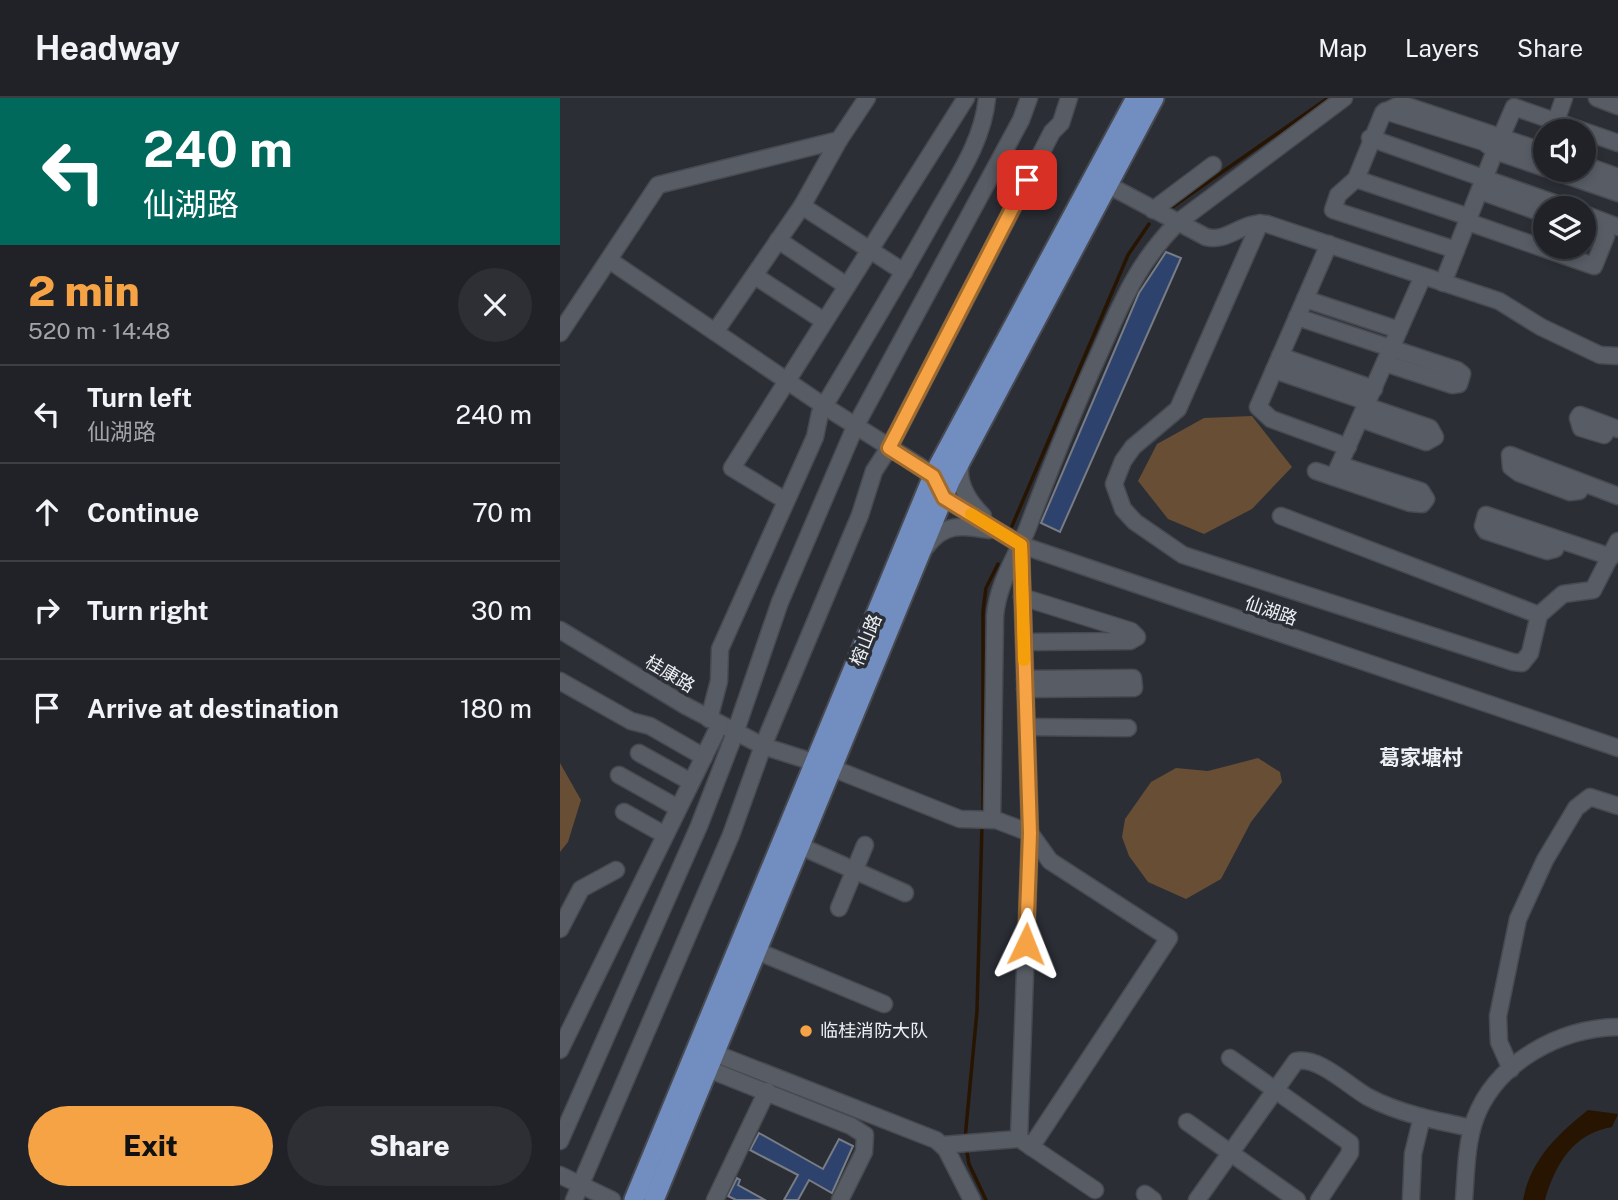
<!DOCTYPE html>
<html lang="en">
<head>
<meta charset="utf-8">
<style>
	:root { --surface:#202228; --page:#2d2f34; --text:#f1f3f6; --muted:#a2a4a8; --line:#3d3f45; --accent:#f5a345 }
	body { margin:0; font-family:"Public Sans","Noto Sans SC",sans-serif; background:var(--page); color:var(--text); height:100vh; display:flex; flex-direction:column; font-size:26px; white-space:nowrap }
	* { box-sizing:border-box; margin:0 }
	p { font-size:23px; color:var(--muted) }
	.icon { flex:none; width:38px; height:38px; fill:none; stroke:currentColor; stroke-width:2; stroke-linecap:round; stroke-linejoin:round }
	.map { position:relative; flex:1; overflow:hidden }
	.details { display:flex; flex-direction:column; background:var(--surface); width:560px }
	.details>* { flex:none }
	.banner { background:#00695c; color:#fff; overflow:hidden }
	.tools { position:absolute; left:973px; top:21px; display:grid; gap:14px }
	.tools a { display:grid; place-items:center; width:63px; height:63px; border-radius:50%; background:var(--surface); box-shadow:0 4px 10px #0003,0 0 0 2px var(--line); font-size:35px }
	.pin { position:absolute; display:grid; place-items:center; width:60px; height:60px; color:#fff; margin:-30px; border-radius:14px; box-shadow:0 4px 10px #0006 }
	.me { position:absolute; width:77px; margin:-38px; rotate:2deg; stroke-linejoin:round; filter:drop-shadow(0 0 5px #0008) }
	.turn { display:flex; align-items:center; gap:24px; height:147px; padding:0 28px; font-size:32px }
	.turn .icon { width:91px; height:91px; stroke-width:2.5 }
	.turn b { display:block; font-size:49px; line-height:60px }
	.round { display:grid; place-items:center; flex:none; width:74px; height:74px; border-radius:37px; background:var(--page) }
	.head { display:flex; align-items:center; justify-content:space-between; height:119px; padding:0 28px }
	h1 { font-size:42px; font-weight:800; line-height:52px; color:var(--accent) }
	.action { display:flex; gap:14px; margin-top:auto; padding:14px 28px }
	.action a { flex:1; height:80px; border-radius:42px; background:var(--accent); color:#111; font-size:28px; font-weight:800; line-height:80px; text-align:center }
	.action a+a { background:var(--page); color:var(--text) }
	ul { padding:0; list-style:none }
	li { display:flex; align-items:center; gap:21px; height:98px; padding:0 28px; border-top:2px solid var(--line) }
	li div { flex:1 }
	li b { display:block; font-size:26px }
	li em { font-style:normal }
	header { display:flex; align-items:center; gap:42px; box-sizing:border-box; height:98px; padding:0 35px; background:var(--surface); border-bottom:2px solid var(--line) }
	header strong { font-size:33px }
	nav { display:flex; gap:38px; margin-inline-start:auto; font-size:24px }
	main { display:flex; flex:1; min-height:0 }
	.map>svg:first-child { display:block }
	.green { fill:#674e34 }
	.water { fill:#281501 }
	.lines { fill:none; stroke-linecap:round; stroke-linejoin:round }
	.stream { stroke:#281501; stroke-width:3.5 }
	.building { fill:#2d426c; stroke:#787c84; stroke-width:2 }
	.minor-casing { stroke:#474a50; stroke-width:19 }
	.major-casing { stroke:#474a50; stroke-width:23 }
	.minor { stroke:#585c64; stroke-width:16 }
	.major { stroke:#728dc0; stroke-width:19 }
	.route-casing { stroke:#9f6a2d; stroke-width:18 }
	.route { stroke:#f5a345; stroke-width:12 }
	.slow { stroke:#f59e0b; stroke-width:12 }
	.poi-dot { fill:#f5a345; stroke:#2b2e35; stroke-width:2.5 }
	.labels { text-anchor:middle; stroke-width:7; stroke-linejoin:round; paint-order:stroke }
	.street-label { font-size:18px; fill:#edf0f4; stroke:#2b2e35 }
	.poi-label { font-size:18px; fill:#edf0f4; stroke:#2b2e35; text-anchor:start }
	.quarter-label { font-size:21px; font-weight:bold; fill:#edf0f4; stroke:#2b2e35 }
</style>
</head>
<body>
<header>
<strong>Headway</strong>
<nav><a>Map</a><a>Layers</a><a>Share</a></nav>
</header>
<main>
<section class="details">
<div class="banner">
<div class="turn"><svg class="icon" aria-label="left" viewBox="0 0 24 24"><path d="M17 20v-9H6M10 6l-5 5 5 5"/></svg><div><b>240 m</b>仙湖路</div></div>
</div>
<div class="head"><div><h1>2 min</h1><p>520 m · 14:48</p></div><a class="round"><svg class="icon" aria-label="close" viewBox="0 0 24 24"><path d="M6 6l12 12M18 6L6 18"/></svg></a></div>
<ul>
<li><svg class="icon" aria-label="left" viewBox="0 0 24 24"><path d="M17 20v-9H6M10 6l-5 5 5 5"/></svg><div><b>Turn left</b><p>仙湖路</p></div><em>240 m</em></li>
<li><svg class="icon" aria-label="ahead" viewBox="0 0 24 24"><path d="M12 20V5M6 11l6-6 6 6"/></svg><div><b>Continue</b></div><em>70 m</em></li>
<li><svg class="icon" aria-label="right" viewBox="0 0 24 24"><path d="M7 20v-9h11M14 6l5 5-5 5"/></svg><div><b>Turn right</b></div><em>30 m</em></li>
<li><svg class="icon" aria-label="arrive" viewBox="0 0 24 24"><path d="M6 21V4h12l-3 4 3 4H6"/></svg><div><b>Arrive at destination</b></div><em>180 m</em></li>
</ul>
<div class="action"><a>Exit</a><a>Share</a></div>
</section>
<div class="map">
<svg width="1058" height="1102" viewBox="0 0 1058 1102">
	<rect width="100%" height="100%" fill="#2b2e35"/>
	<g class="green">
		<polygon points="692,318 732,369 692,411 644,436 608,421 578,383 597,346 644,320"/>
		<polygon points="698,660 720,674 722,684 691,724 661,781 626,801 588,784 569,758 562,739 565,721 591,684 616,670 648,673"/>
		<polygon points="0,665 21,702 8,744 0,754"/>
	</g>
	<path class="water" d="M1028,1012L1058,1016L1052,1029C1014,1035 995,1066 985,1102H963C971,1061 997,1037 1028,1012Z"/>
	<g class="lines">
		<g class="stream">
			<polyline points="608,112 768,0"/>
			<polyline points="452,428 568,157 589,126"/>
			<polyline points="423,715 423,513 426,490 438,466"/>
			<polyline points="405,1041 417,913 422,727"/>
			<polyline points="406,1049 409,1066 426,1102"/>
		</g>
	</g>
	<g class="building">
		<polygon points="606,154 621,160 500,434 481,425 579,195"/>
		<polygon points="199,1035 263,1071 279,1041 293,1048 272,1095 249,1082 238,1102 224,1102 238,1077 190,1052"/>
		<polygon points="177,1080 180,1082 178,1087 205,1102 176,1102 168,1098"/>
	</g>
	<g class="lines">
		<defs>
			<g id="minor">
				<polyline points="1037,0 1058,8"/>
				<polyline points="825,13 924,44 935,53 883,185"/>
				<polyline points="996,23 1004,0"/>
				<polyline points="810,40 1008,110"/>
				<polyline points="1024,67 1058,79"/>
				<polyline points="985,70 935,53 954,9 1058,45"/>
				<polyline points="991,72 1058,95"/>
				<polyline points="796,81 909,119"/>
				<path d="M548,87L646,139C669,145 682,122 707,126L939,203L981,229L1040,257L1058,258"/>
				<polyline points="920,93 985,116"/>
				<polyline points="242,108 344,174"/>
				<polyline points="593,112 653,67"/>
				<polyline points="1024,116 1058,129"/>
				<polyline points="908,124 1034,168 1046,138 1024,130"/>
				<polyline points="700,125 618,311 573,349 563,363 554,386 563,411 575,424 623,457 953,564 962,565 970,555 979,517 721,418"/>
				<polyline points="218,142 287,188"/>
				<polyline points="769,146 698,309 711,321 788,349"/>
				<polyline points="896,152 773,112 778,97 796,81 823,15 841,6 985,54"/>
				<polyline points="49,162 264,308 358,367 373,378 384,400 461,447 1058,650"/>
				<polyline points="195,178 264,223"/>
				<polyline points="745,201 839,232"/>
				<polyline points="737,219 897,272 902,276 899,286 892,287 825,265"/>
				<polyline points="155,234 242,108 279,42"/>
				<polyline points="0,235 98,87 279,42 307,0"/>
				<polyline points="720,258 814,291"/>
				<polyline points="714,272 808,304"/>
				<polyline points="801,321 866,344 875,339 870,330 806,308"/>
				<polyline points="1049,328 1044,337 1021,330 1018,320 1020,317 1058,331"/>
				<path d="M401,364C396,385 409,404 423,418"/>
				<polyline points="756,373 850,405 862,406 866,401 861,393 780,367"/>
				<polyline points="774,379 863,178"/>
				<polyline points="1024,385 1019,393 1010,394 959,375 951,369 950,357 1058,398"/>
				<polyline points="218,398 172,370 406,0"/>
				<polyline points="999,442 995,451 987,453 926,433 923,428 926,417 1051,459"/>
				<path d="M366,449C383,425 402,427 429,432"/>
				<polyline points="462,499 571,533 577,539 570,543 464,544"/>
				<polyline points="979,517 1003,496 1033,492 1058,443"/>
				<polyline points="0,532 126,608 203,648 272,670 400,721 436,722 470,735 490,763 609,840 471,1049"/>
				<polyline points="465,581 573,580 574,590 465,591"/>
				<polyline points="0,583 71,623 90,628 144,659"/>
				<path d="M149,621L159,583L160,551L255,339L260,315C299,249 339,184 376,117C397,80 423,43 427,0"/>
				<polyline points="467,629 568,630"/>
				<polyline points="79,655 131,684"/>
				<polyline points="59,677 118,710"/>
				<polyline points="64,714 105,737"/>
				<path d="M432,722L435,518C438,484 456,460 468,429C490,371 513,313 539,256C562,204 576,167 617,125L784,0"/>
				<polyline points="240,748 345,795"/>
				<polyline points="279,810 305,747"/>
				<polyline points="0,831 21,791 56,772"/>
				<polyline points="197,853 324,906"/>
				<polyline points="0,952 160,626"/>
				<polyline points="154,955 376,1042 386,1051 412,1102"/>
				<polyline points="670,960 790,1045 790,1055 759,1102"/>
				<polyline points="148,971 291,1028 305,1037 304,1054 280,1102"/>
				<polyline points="951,971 939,944 938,918 958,821 985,762 1016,710 1030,699 1058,708"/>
				<polyline points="627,1024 737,1102"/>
				<polyline points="0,1043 139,728 175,635 220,504 295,329 461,22 469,0"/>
				<polyline points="464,1044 535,1092"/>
				<polyline points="382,1047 459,1041 470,735 461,450"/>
				<polyline points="0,1077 52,1102"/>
				<polyline points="585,1096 593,1102"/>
				<polyline points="14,1102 171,737 203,648 300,417 314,373 329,350 492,34 501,25 509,0"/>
				<polyline points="155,1102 207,993"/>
				<path d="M637,1102L736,963C760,959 787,987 808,999C840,1016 877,1023 912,1030"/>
				<polyline points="851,1102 853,1056 862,1019"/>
				<path d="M904,1102C906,1076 906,1046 915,1021C936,964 1000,930 1058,929"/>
			</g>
			<g id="major">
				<polyline points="74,1102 373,378 576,0"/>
				<polyline points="94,1102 390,383 594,0"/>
			</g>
		</defs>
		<use href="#minor" class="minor-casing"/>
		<use href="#major" class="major-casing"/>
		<use href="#minor" class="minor"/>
		<use href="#major" class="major"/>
	</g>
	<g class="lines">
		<defs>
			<polyline id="route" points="466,846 470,735 461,447 384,400 373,378 329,350 467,82"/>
		</defs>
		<use href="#route" class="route-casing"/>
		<use href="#route" class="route"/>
		<polyline class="slow" points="411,416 461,447 464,562"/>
	</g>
	<circle class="poi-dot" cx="246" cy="933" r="7"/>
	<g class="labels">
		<g class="street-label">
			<text transform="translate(711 513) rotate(19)" y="6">仙湖路</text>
			<text transform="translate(306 542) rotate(-68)" y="6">榕山路</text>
			<text transform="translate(110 576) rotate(31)" y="6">桂康路</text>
		</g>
		<g class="poi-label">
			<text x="260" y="939">临桂消防大队</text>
		</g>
		<g class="quarter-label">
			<text x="861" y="667">葛家塘村</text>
		</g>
	</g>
</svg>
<div class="tools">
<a><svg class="icon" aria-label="sound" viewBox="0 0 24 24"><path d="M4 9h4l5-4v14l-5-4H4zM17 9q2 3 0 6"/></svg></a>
<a><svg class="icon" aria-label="layers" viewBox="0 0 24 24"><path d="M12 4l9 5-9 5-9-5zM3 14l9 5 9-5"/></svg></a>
</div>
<div class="pin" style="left:467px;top:82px;background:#d93025"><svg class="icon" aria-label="arrive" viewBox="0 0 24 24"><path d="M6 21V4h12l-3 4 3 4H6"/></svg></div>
<svg class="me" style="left:466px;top:846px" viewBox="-20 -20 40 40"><path d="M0-17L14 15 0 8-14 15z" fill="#f5a345" stroke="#fff" stroke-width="4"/></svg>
</div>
</main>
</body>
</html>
